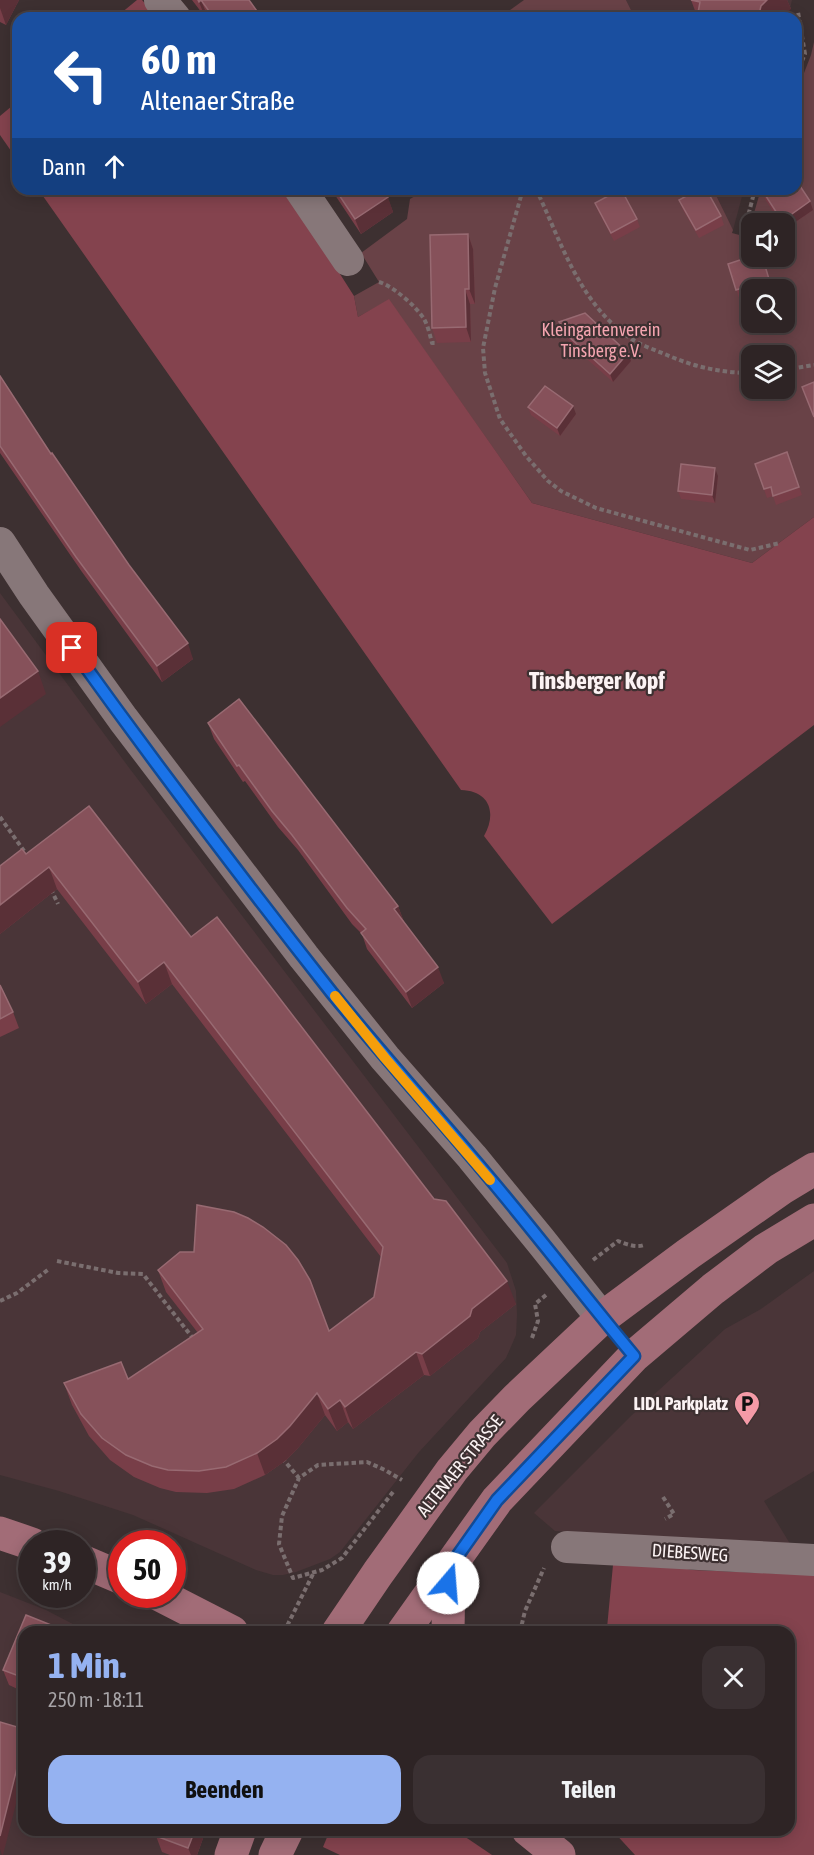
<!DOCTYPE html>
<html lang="de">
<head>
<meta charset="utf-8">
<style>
	:root { --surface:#2e2425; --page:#3a3032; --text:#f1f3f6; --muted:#a7a4a7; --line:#494142; --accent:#95b2f1 }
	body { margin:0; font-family:"Asap Condensed",sans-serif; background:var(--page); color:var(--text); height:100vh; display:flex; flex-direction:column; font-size:22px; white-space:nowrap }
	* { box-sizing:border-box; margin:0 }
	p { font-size:20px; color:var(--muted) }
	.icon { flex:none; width:33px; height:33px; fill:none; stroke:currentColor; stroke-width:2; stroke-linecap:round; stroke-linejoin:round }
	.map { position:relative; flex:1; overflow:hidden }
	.details { position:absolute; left:18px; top:1626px; width:777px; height:210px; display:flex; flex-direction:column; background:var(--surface); border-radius:18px; box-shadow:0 3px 15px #0003,0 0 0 2px var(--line) }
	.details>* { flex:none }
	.banner { position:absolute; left:12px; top:12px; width:790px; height:183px; border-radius:18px; box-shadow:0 3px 15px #0003,0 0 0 2px var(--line); background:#1a4fa0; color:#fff; overflow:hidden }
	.buttons { position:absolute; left:741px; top:213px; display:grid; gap:12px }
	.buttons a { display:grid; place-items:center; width:54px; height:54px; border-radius:12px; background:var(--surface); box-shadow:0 3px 15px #0003,0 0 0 2px var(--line); font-size:30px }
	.speed { position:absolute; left:18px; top:1530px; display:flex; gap:12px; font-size:30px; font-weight:700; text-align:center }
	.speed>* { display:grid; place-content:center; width:78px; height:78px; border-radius:50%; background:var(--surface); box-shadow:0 3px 15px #0003,0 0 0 2px var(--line); line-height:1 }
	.speed small { font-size:15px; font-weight:400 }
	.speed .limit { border:9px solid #d22; background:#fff; color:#111 }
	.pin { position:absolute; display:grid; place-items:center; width:51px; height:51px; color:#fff; margin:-26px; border-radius:12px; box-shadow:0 3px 9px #0006 }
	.me { position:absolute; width:66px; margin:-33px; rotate:18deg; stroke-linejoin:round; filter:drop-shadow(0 0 4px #0008) }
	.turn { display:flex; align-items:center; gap:21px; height:126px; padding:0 30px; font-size:27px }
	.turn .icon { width:78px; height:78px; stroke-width:2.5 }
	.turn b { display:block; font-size:42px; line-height:51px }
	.then { display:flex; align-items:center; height:57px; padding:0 30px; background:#0003; gap:12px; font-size:22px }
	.round { display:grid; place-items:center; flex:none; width:63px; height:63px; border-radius:18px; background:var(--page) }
	.overview { display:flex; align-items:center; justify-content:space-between; height:102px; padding:0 30px }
	h1 { font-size:36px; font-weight:700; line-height:45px; color:var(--accent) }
	.button { display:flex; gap:12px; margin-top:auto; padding:12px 30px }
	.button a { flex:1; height:69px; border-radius:18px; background:var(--accent); color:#111; font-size:24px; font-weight:700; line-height:69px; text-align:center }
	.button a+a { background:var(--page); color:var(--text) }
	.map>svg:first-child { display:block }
	.built { fill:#4a3538 }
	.green { fill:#694247; fill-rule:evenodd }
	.forest { fill:#84434e }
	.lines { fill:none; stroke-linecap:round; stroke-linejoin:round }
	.path { stroke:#7a6e6f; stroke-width:4; stroke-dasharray:4.5 3; stroke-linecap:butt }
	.minor { stroke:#877779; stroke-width:32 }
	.secondary { stroke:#a26c77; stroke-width:33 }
	.wall { fill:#783e48 }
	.shaded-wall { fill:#5a3037 }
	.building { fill:#86515a; stroke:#986a72; stroke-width:1.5 }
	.route-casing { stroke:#114b97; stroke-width:15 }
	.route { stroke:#1a73e8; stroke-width:10 }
	.slow { stroke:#f59e0b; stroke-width:10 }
	.labels { text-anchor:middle; stroke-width:4.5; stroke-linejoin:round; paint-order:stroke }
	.park-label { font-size:18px; fill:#f5a5b0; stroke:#3d3031 }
	.poi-label { font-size:18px; font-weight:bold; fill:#fbf2f3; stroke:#3d3031; text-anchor:end }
	.street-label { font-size:18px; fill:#fbf2f3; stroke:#3d3031 }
	.district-label { font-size:24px; font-weight:bold; fill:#fbf2f3; stroke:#3d3031 }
</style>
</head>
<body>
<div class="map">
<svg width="814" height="1855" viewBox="0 0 814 1855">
	<rect width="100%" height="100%" fill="#3d3031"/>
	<g class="built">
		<polygon points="626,0 792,0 788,18 635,18"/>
		<polygon points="713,189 744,189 733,230 729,223"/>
		<polygon points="0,593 130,769 507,1263 516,1291 517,1315 516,1335 506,1358 419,1452 340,1552 330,1559 296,1572 283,1575 273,1575 256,1570 133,1515 59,1491 0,1475"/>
		<polygon points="814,1271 814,1471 764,1501 792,1547 555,1531 534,1513 632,1415 725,1329 761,1309"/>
		<polygon points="0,1592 46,1610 88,1632 24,1632 24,1830 206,1830 197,1855 0,1855"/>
	</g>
	<g class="green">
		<polygon points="524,0 626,0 635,18 499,18"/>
		<path d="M814,42V517L752,563L532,503L389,300L358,317L354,296L379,282L361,253L407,219L410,199L427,189H713L733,230L732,233L747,237L761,189H796L797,91L811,55ZM752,224H784V256H752ZM752,290H784V322H752ZM752,356H784V388H752Z"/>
	</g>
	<g class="forest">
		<polygon points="137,0 142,0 158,18 115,18"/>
		<polygon points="18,101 18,161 0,135 0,116"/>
		<path d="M38,189H286L354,296L358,317L389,299L532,503L752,563L814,517V725L552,924L484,836C497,813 490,791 461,790Z"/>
		<polygon points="646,1562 693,1570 814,1575 814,1855 635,1855 612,1830 789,1830 789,1632 584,1632 584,1627 607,1628 613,1565"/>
		<polygon points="330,1830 455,1830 492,1855 340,1855 323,1847"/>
	</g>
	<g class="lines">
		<g class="path">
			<polyline points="558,18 560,11"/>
			<polyline points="796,75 805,54 798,12"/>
			<polyline points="523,189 495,288 483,348 485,373 500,419 526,456 548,481 561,491 596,508 750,550 780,543"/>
			<path d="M536,189C560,239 577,297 623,333C635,343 652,349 667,355C694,367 722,373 752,373"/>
			<polyline points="743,236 755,189"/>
			<path d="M379,282C393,286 417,307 424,319C428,326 430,335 432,343H437"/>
			<polyline points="784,370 814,365"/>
			<polyline points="0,817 24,851"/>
			<polyline points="51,889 58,904"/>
			<path d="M593,1260L618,1241C626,1244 636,1248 644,1245"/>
			<polyline points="57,1261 118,1273 143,1274 195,1341"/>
			<polyline points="0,1301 17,1293 49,1269"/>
			<polyline points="532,1338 538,1321 535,1304 546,1295"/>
			<polyline points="282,1458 299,1478"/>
			<polyline points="393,1492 342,1558 322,1570 293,1578 279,1544 282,1516 299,1478 318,1465 367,1462 385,1470 402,1480"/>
			<polyline points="663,1497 674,1514 665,1519"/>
			<polyline points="284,1632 313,1574"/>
			<polyline points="520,1632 525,1611 544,1568"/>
		</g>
		<g class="minor">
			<polyline points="160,0 175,18"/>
			<polyline points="300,189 348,260"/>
			<polyline points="0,543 34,595 123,719 304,957 385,1058 472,1157 540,1240 602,1318"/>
			<polyline points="567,1547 814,1560"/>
		</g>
		<g class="secondary">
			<polyline points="0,1533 32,1544"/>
			<polyline points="82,1561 122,1578"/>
			<polyline points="158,1594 232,1632"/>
			<polyline points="338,1632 378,1573 452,1470 482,1434 517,1398 602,1318 688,1254 781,1189 814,1169"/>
			<polyline points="403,1632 497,1500 634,1356 713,1289 766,1249 814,1220"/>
			<polyline points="448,1632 449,1568"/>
			<polyline points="528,1830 559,1855"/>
			<polyline points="231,1855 240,1830"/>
			<polyline points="275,1855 287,1830"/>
		</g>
	</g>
	<g class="wall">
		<polygon points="0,0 19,0 6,25 0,22"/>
		<polygon points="192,0 249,0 262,18 209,18 207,15 205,17"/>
		<polygon points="691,0 787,0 791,9 697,16"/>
		<polygon points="331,189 393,189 386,194 393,212 361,234"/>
		<polygon points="762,190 810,201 813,210 785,229 784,224 781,224 765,199"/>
		<polygon points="679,200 721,216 724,225 699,238 682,208"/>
		<polygon points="595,203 637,219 640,227 614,241 598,211"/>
		<polygon points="468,234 473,249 475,304 470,304 471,342 437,343 432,328"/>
		<polygon points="762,256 772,287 764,290 752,290 752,294 739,298 728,264"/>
		<polygon points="559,322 628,353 631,361 613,382 572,346 562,330"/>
		<polygon points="0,376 51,454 193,659 162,682 82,572 0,453"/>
		<polygon points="528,407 576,414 560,436 531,415"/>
		<polygon points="787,452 802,495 776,505 773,496 767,498 755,464"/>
		<polygon points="718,476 715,503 681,499 678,491"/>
		<polygon points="208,723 398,906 404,922 444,983 412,1008 367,949 362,934 352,924 298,850 278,827 245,781 243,782 214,739"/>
		<polygon points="26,854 191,937 434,1199 516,1304 480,1332 478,1338 430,1376 424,1375 353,1429 348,1422 337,1431 325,1415 298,1448 285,1461 265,1475 234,1489 207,1493 176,1492 160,1488 134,1477 110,1460 89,1436 72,1405 64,1383 128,1379 198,1333 166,1292 158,1270 329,1331 374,1297 381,1257 172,984 146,1004 57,889 0,934 0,866"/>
		<polygon points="0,985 13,1012 19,1028 0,1037"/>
		<polygon points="26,1615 56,1627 59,1632 24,1632 24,1692 9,1685 3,1670"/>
		<polygon points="158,1830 206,1830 197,1855 170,1855 162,1852 156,1836"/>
	</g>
	<g class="shaded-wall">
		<polygon points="0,0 19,0 6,25 0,8"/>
		<polygon points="201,0 207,15 205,17 199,2"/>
		<polygon points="767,0 787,0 791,9 780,18 758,18 761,6"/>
		<polygon points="380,189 393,189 383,196"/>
		<polygon points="388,197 393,212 361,234 355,219"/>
		<polygon points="810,201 813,210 785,229 784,224 783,224 782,221"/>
		<polygon points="468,234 473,249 475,304 469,289"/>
		<polygon points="465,289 470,304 471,342 466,327"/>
		<polygon points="628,353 631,361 613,382 610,374"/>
		<polygon points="573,406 576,414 560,436 557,428"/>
		<polygon points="715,468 718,476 715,503 712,495"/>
		<polygon points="188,643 193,659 162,682 157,666"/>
		<polygon points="38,671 46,694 0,727 0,698"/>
		<polygon points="49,867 57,889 0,934 0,905"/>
		<polygon points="398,906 404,922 394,909"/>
		<polygon points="164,962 172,984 146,1004 138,982"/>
		<polygon points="438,967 444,983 412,1008 406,992"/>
		<polygon points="507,1281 516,1304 480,1332 478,1338 430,1376 422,1354 472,1309"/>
		<polygon points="416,1352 424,1375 353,1429 345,1407"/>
		<polygon points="317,1393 325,1415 298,1448 285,1461 265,1475 257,1453"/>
		<polygon points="340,1400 348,1422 337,1431 328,1409"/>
		<polygon points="24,1740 24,1772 3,1855 2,1855 0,1849 0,1836"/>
		<polygon points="195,1830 206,1830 197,1855 191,1855 188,1848"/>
	</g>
	<g class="building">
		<polygon points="198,0 249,0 262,18 214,18 201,0 199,2"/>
		<polygon points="691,0 767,0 761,6 758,18 697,18 700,2"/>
		<polygon points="796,180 810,201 782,221 762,190 764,189 796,189"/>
		<polygon points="335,189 382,189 388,197 355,219"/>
		<polygon points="621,189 637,219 611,233 595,203"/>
		<polygon points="699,189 706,189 721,216 696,230 679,200"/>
		<polygon points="468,234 469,289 465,289 466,327 432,328 430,235"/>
		<polygon points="752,256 762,256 769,279 736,290 728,264"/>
		<polygon points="585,313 628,353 610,374 569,337 559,322"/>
		<polygon points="0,376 51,454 52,453 129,565 188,643 157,666 76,557 0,446"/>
		<polygon points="814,382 814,417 802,387"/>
		<polygon points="545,386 573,406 557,428 528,407"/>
		<polygon points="787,452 799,487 773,496 771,487 764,489 755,464"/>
		<polygon points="681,464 715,468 712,495 678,491"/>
		<polygon points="0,619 38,671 0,698"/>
		<polygon points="239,699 398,906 394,909 438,967 406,992 361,933 366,929 347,908 292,835 272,811 239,765 237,766 208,723"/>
		<polygon points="89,806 191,937 217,917 434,1199 446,1201 507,1281 472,1309 470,1316 422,1354 416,1352 345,1407 340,1400 328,1409 317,1393 290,1426 277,1439 257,1453 226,1467 199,1471 168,1470 152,1466 126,1455 102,1438 81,1414 64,1383 121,1362 128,1379 203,1329 158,1270 180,1252 194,1252 197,1205 234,1212 248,1218 263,1227 286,1245 298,1260 310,1280 329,1331 374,1297 383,1247 164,962 138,982 49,867 0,905 0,866 22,849 26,854"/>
		<polygon points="0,985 13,1012 0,1019"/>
		<polygon points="26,1615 56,1627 55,1630 59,1632 24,1632 24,1678 3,1670"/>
		<polygon points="0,1722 24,1729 24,1740 0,1836"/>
		<polygon points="158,1830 195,1830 188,1848 156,1836"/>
	</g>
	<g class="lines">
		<defs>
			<path id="route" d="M72,648C156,765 243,880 332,993C377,1048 424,1101 470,1155C527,1221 579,1290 634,1356L497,1500L449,1568L448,1583"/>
		</defs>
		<use href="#route" class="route-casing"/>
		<use href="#route" class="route"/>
		<polyline class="slow" points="335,996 385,1058 490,1180"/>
	</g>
	<defs>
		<symbol id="parking-pin" viewBox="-11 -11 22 30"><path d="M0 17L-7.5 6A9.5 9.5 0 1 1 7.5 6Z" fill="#f49aa7" stroke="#3d3031"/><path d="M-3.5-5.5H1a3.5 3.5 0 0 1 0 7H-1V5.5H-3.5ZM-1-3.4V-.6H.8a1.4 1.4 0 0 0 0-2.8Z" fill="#111"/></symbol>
	</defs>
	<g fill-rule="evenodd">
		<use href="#parking-pin" x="732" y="1389" width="30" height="40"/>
	</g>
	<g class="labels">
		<g class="park-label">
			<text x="601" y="336">Kleingartenverein<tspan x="601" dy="21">Tinsberg e.V.</tspan></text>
		</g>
		<g class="poi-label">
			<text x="728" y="1410">LIDL Parkplatz</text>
		</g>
		<g class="street-label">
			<text transform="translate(460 1466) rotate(-51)" y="6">ALTENAER STRASSE</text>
			<text transform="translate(690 1553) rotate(4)" y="6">DIEBESWEG</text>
		</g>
		<g class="district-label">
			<text x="597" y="689">Tinsberger Kopf</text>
		</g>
	</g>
</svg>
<div class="buttons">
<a><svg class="icon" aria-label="sound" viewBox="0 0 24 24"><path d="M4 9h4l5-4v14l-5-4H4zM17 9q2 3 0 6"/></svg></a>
<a><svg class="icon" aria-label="search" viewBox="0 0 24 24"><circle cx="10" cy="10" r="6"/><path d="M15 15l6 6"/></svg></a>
<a><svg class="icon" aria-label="layers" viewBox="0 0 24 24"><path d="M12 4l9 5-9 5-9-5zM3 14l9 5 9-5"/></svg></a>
</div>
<div class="speed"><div>39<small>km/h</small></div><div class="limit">50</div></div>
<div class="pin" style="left:72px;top:648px;background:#d93025"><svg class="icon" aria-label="arrive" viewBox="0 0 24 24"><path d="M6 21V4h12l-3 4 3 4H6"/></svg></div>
<svg class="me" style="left:448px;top:1583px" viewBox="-20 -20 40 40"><circle r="19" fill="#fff"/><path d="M0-13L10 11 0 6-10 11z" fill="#1a73e8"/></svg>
<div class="banner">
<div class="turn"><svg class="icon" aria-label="left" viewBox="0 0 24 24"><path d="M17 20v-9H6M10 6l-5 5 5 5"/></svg><div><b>60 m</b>Altenaer Straße</div></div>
<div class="then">Dann<svg class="icon" aria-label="ahead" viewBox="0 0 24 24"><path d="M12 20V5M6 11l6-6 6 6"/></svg></div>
</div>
<section class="details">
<div class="overview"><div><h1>1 Min.</h1><p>250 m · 18:11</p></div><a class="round"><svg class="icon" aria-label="close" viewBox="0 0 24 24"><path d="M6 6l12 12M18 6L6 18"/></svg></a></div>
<div class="button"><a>Beenden</a><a>Teilen</a></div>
</section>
</div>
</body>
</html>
